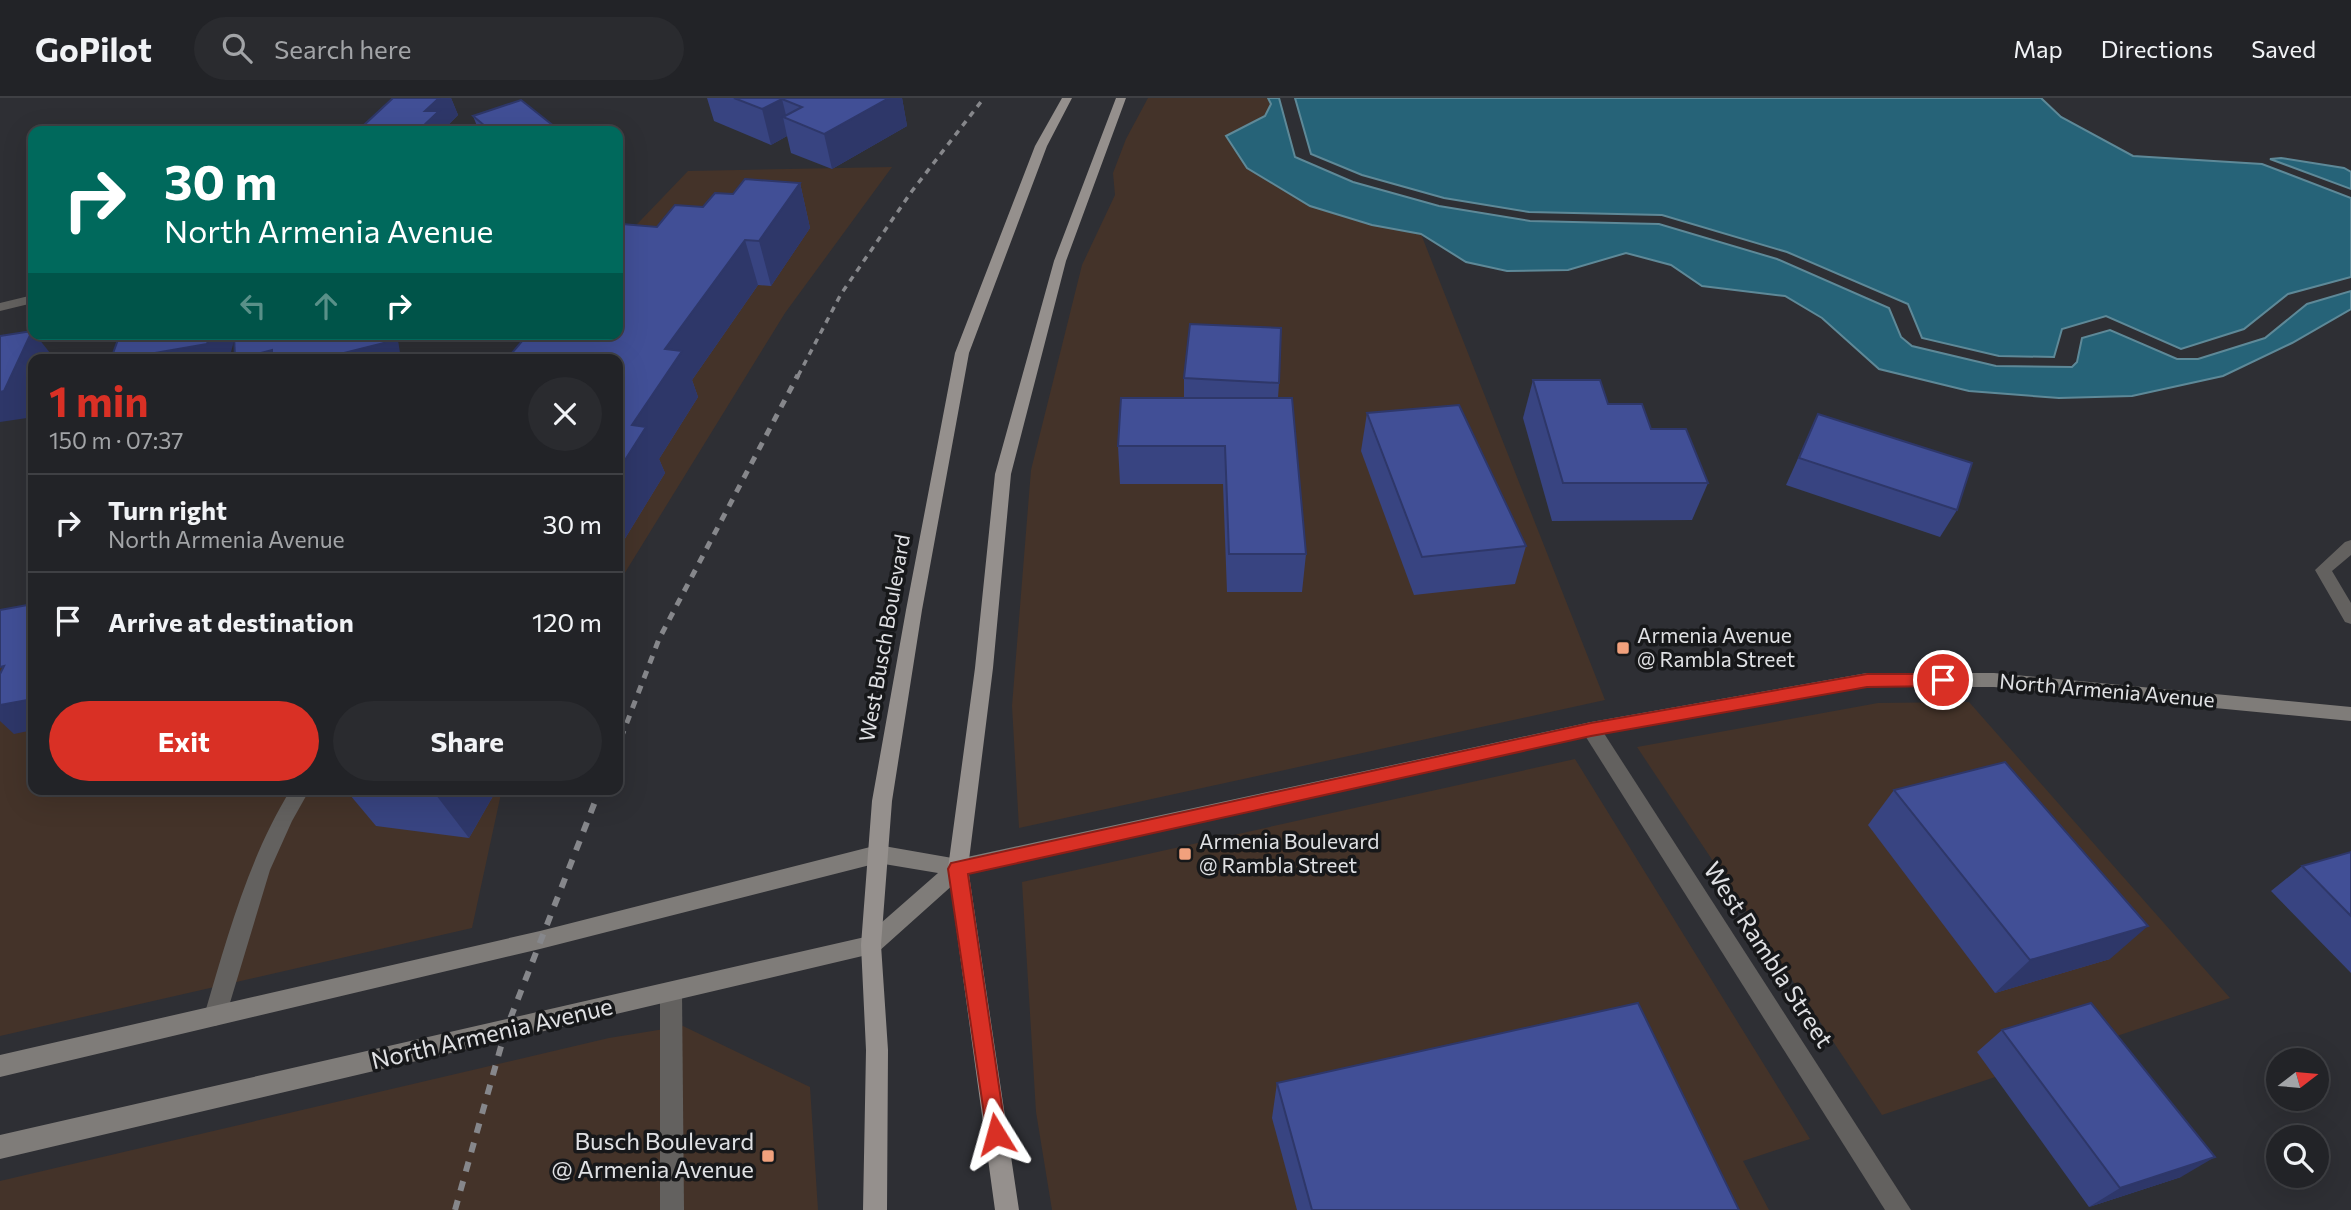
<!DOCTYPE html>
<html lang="en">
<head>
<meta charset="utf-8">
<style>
	:root { --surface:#222327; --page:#2a2b2f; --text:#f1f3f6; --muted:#a2a4a7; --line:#3f4044; --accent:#d93025 }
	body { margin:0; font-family:Commissioner,sans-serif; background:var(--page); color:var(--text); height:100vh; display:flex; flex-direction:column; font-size:26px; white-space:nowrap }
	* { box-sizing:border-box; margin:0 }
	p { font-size:23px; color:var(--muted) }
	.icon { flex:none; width:38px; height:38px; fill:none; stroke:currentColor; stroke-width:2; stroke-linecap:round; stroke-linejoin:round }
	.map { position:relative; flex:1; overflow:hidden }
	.panel { position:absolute; left:28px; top:256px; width:595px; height:441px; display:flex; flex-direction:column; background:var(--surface); border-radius:14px; box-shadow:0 7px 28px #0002,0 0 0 2px var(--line) }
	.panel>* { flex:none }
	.top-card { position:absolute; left:28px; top:28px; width:595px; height:214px; border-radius:14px; box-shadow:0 7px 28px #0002,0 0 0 2px var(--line); background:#00695c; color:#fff; overflow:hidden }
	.needle { width:46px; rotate:74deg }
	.buttons { position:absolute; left:2266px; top:950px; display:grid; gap:14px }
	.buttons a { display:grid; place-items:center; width:63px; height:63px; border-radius:50%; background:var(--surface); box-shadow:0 7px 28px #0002,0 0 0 2px var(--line); font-size:35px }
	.pin { position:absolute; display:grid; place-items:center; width:60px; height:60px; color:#fff; margin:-30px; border:4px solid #fff; border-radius:50%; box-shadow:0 2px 7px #0007 }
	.me { position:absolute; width:77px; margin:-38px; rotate:352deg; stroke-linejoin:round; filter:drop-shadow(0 0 5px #0008) }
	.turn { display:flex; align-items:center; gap:24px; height:147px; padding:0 21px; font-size:32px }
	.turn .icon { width:91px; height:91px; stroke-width:2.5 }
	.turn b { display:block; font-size:49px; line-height:60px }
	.lanes { display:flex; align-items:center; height:66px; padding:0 21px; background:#0003; justify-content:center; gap:35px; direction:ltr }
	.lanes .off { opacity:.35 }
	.round { display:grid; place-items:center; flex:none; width:74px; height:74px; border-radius:37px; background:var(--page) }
	.overview { display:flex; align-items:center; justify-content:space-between; height:119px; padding:0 21px }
	h1 { font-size:42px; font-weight:700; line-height:52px; color:var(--accent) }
	.primary-button { display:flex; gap:14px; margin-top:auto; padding:14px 21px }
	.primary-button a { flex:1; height:80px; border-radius:42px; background:var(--accent); color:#fff; font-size:28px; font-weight:700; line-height:80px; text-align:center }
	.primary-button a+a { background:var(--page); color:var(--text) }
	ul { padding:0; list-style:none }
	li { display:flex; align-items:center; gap:21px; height:98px; padding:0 21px; border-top:2px solid var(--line) }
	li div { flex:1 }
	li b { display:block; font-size:26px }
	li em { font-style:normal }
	header { display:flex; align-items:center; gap:42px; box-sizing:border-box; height:98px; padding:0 35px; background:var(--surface); border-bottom:2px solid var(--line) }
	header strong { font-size:33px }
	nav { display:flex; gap:38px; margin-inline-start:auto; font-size:24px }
	.search { width:490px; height:63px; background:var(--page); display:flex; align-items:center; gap:18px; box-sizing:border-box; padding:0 24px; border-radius:38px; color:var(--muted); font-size:26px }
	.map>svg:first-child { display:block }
	.commercial { fill:#443329 }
	.water { fill:#266378; stroke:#5e8998; stroke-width:2 }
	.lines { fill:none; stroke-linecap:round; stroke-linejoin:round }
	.lane { fill:#63615f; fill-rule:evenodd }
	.street { fill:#63615f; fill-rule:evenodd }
	.secondary { fill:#7f7c79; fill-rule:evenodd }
	.primary { fill:#95908d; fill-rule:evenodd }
	.rail-far2 { stroke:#86878b; stroke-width:3.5; stroke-dasharray:6 6; stroke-linecap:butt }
	.rail-far1 { stroke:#86878b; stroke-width:5; stroke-dasharray:8 8; stroke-linecap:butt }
	.rail { stroke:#86878b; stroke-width:6; stroke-dasharray:10 10; stroke-linecap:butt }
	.wall { fill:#384481 }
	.shaded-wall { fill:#2e3769 }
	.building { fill:#414f96; stroke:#2e3769; stroke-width:2 }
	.route { fill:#d93025; stroke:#8d1f18; stroke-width:2 }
	.poi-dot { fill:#f1a17d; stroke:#17181a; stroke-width:2.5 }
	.labels { text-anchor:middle; stroke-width:7; stroke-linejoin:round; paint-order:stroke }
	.poi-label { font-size:21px; fill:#e0e1e4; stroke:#17181a; text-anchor:start }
	.street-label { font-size:21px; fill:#e0e1e4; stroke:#17181a }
	.near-street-label { font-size:24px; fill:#e0e1e4; stroke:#17181a }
	.near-poi-label { font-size:24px; fill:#e0e1e4; stroke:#17181a; text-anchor:end }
</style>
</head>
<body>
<header>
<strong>GoPilot</strong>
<div class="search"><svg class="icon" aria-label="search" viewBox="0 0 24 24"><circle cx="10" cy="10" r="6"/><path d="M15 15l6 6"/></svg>Search here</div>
<nav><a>Map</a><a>Directions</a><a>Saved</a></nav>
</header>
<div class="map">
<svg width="2351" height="1112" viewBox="0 0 2351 1112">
	<rect width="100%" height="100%" fill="#2e2f34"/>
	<g class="commercial">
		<polygon points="1148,0 1268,0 1271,6 1265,18 1310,108 1372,127 1421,136 1605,602 1019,730 1012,608 1031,372 1082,167 1115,97 1113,75 1126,41"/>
		<polygon points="892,69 785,215 618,486 618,261 508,261 618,236 618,146 688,73"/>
		<polygon points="33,512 33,691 502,691 472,830 0,938 0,518"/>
		<polygon points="1969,604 2230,900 1882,1017 1637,649 1878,605"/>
		<polygon points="1575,661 1810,1041 1743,1063 1769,1112 1052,1112 1036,1014 1022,784"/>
		<polygon points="683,928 810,989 818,1112 0,1112 0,1083 609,940"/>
	</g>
	<g class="water">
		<polygon points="1268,0 1279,0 1295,59 1353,84 1439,108 1530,123 1659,126 1777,161 1889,210 1901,239 1912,248 1996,268 2072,269 2077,264 2082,240 2110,232 2177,261 2198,261 2265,240 2307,206 2351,193 2351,211 2292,245 2223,278 2132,298 2059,300 1969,293 1879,271 1822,220 1785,198 1702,188 1671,167 1626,155 1568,172 1507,173 1466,164 1421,136 1372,127 1310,108 1247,70 1226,38 1265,18 1271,6"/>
		<polygon points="1295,0 2041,0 2061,19 2133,58 2262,66 2351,100 2351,179 2288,196 2244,231 2181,251 2106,218 2062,231 2054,259 1999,258 1922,240 1908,206 1787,154 1662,117 1529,114 1444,100 1362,77 1311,56"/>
		<polygon points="2281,60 2344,70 2351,74 2351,91 2270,61"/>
	</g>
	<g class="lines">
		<g class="lane">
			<path d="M291,691H310L292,723L270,772L226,918L223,925L215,928L207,925L204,918C227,840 248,761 291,691Z"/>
			<polygon points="671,884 679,887 682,894 684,1112 660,1112 660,894 663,887"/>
		</g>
		<g class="street">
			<polygon points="33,197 33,205 0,213 0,205"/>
			<polygon points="2351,442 2351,457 2332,473 2351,505 2351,526 2345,524 2315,472 2345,444"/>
			<polygon points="1591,624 1598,626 1911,1112 1885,1112 1584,636 1582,631 1584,626"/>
		</g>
		<polygon class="secondary" points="1867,575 1994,575 2351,609 2351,623 1994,589 1867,589 1591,638 964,777 878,854 871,856 0,1061 0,1037 865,839 938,775 878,765 540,851 0,979 0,957 540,833 878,747 958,761 1591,624"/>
		<g class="primary">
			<polygon points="1062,0 1072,0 1047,48 969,255 922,512 892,703 881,847 888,952 887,1112 863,1112 866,952 861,847 872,703 906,512 955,255 1035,48"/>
			<polygon points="1116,0 1126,0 1066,163 1011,376 993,570 968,770 1019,1112 995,1112 948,770 975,570 995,376 1054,163"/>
		</g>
		<polyline class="rail-far2" points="798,278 841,196 912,93 984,0"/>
		<polyline class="rail-far1" points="621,640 659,541 798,277"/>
		<g class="rail">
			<polyline points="618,647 621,639"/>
			<polyline points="455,1112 505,934 600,691"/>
		</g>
	</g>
	<g class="wall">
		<polygon points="393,0 451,0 458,17 446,29 448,33 366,33 363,28"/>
		<polygon points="707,0 902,0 907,28 832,71 791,55 787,38 771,47 714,23"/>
		<polygon points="473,18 560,33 479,33"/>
		<polygon points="800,85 810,130 771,188 758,187 692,282 698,299 659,361 665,375 618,452 618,261 657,129 733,96"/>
		<polygon points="1184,280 1279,285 1278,300 1306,456 1302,494 1227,494 1223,386 1120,386 1118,348 1184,300"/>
		<polygon points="1533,282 1608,306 1651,331 1708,385 1692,422 1552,423 1523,320"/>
		<polygon points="1367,315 1526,448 1515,486 1414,497 1361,353"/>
		<polygon points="1818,316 1957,412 1940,439 1786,387"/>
		<polygon points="345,691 497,691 469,740 376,728"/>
		<polygon points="1894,692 2110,861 1995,895 1868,727"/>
		<polygon points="2351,754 2351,875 2271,793 2302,768"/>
		<polygon points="2002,932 2181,1079 2089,1109 1977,954"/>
		<polygon points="1277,985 1739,1112 1297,1112 1272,1020"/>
	</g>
	<g class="shaded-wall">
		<polygon points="439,0 451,0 458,17 446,29 448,33 422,33 420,31 425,13"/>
		<polygon points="889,0 902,0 907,28 832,71 824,36"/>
		<polygon points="782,1 787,21 783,19 787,38 771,47 762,11"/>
		<polygon points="800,85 810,130 771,188 759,143"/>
		<polygon points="745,142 758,187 692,282 698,299 659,361 665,375 618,452 618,373 632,327 665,251"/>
		<polygon points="32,233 33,236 35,236 54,260 33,261 33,306 27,320 0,324 0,294"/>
		<polygon points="210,236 236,236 229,261 120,261"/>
		<polygon points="382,236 397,236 401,261 320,261"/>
		<polygon points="272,252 277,261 239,261"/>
		<polygon points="33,601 33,632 14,636 0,623 0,607"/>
		<polygon points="440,691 497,691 469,740 436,697"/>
		<polygon points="2148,828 2110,861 1995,895 2030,862"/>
		<polygon points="2215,1059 2181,1079 2089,1109 2120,1090"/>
	</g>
	<g class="building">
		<polygon points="393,0 439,0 425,13 439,13 420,31 363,28"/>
		<polygon points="734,0 889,0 824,36 783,19 802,9 782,1 762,11"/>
		<polygon points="521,2 560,33 491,33 473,18"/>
		<polygon points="745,81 800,85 759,143 745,142 665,251 682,253 632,327 646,329 618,373 618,261 507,261 528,236 618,236 618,132 622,126 657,129 675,107 703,109 715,95 733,96"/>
		<polygon points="1190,226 1281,230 1279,285 1184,280"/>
		<polygon points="32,233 4,293 0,294 0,238"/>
		<polygon points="120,236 210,236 207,246 120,261 111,261"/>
		<polygon points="234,236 382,236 384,245 320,261 272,261 272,252 239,261 235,261"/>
		<polygon points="1533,282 1600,282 1608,306 1642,306 1651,331 1686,331 1708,385 1563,385"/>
		<polygon points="1121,300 1292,300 1306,456 1229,456 1225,348 1118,348"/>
		<polygon points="1459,307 1526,448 1422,459 1367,315"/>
		<polygon points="1818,316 1972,365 1957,412 1799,360"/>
		<polygon points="33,506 33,601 0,607 0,576 4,568 0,569 0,512"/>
		<polygon points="2005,664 2148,828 2030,862 1894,692"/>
		<polygon points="393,691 440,691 436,697"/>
		<polygon points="2351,754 2351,818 2302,768"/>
		<polygon points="1638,905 1739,1112 1312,1112 1277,985"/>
		<polygon points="2091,905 2215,1059 2120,1090 2002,932"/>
	</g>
	<polygon class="route" points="1867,576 1943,576 1951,582 1943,588 1867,589 1591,638 968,776 1006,1036 1003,1043 996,1047 988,1043 948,771 951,765 1591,625"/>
	<g class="poi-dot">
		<rect x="1616" y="543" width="14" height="14" rx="3.5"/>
		<rect x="1178" y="749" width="14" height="14" rx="3.5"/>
		<rect x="761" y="1051" width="14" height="14" rx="3.5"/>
	</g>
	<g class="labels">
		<g class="poi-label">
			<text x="1637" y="545">Armenia Avenue<tspan x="1637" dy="24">@ Rambla Street</tspan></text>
			<text x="1199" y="751">Armenia Boulevard<tspan x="1199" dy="24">@ Rambla Street</tspan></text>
		</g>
		<g class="street-label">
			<text transform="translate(885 540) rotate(-80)" y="7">West Busch Boulevard</text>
			<text transform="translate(2107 593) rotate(5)" y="7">North Armenia Avenue</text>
		</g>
		<g class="near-street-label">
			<text transform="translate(1768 857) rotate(57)" y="8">West Rambla Street</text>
			<text transform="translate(492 936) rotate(-13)" y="8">North Armenia Avenue</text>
		</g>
		<g class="near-poi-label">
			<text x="754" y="1052">Busch Boulevard<tspan x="754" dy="28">@ Armenia Avenue</tspan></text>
		</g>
	</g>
</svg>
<div class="buttons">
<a><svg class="needle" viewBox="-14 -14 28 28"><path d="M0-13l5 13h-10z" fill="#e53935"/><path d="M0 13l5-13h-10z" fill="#a2a4a7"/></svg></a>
<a><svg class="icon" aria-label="search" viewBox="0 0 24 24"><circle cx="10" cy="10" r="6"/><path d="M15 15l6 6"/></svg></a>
</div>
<div class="pin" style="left:1943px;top:582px;background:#d93025"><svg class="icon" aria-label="arrive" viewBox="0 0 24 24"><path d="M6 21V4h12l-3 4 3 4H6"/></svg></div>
<svg class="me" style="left:996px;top:1036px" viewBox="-20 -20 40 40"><path d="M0-17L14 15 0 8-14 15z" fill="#d93025" stroke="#fff" stroke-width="4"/></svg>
<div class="top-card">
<div class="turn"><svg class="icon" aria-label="right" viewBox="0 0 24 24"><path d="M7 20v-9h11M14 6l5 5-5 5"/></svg><div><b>30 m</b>North Armenia Avenue</div></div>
<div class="lanes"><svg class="icon off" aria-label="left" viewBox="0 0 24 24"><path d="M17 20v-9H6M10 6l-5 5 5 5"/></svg><svg class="icon off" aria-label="ahead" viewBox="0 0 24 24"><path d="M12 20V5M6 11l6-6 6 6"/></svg><svg class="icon" aria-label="right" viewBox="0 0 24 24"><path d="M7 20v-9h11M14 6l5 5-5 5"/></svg></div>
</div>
<section class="panel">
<div class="overview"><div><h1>1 min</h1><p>150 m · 07:37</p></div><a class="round"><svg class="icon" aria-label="close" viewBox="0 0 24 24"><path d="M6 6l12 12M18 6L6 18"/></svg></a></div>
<ul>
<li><svg class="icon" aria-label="right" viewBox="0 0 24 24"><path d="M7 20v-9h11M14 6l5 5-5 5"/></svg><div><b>Turn right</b><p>North Armenia Avenue</p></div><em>30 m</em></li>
<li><svg class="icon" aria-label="arrive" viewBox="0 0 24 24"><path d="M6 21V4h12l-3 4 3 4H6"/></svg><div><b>Arrive at destination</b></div><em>120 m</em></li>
</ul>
<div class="primary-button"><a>Exit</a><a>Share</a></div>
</section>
</div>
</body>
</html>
